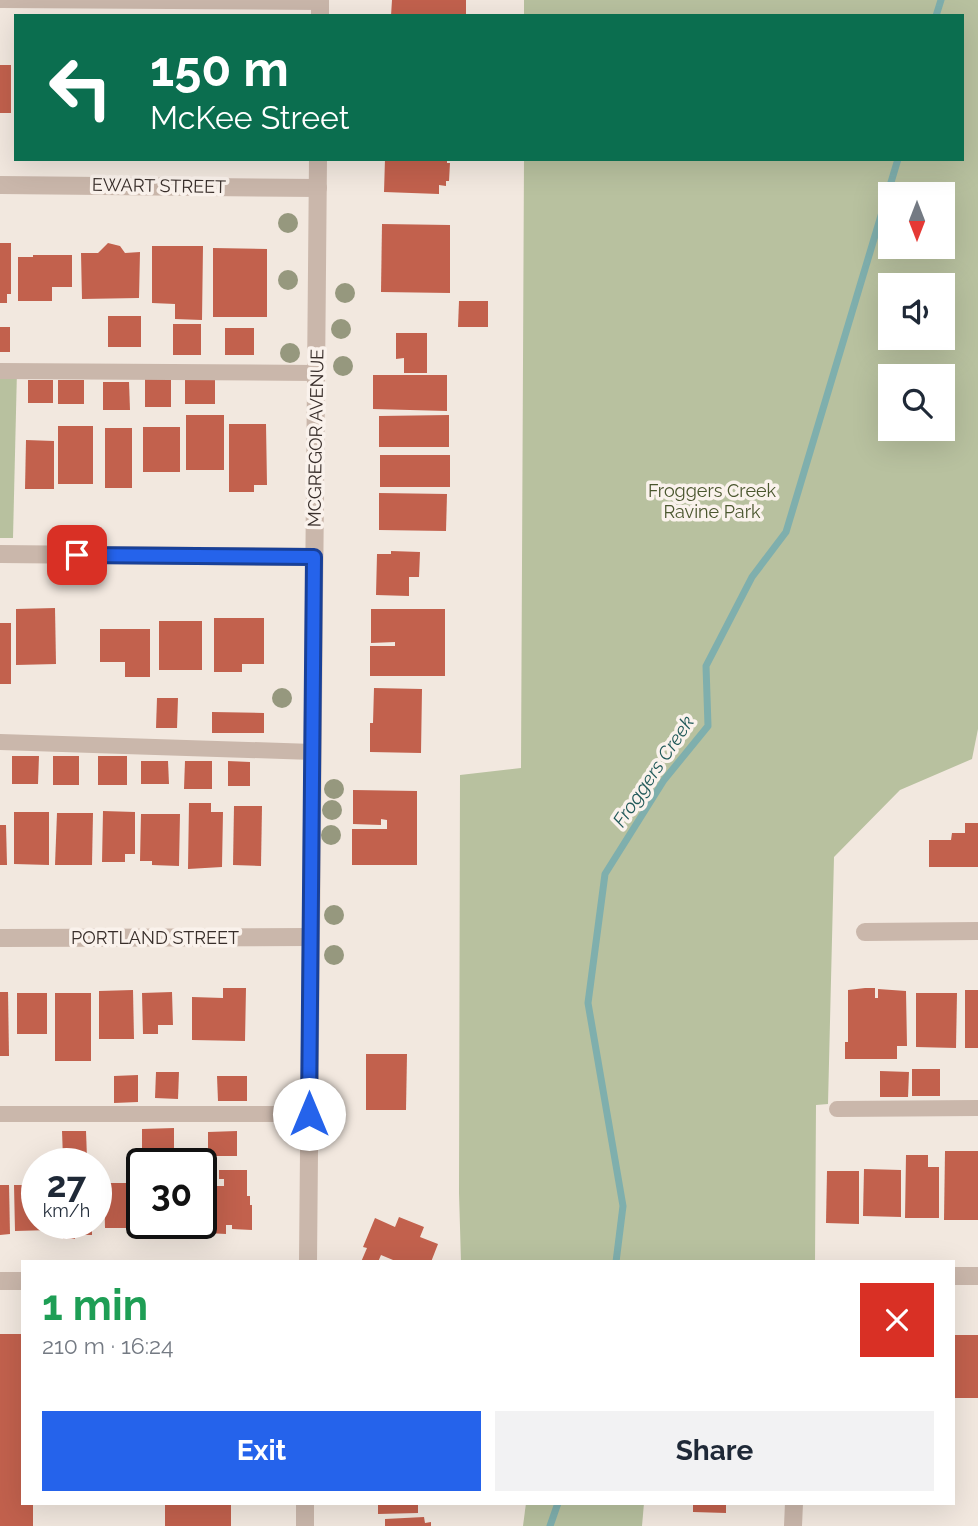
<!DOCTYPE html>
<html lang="en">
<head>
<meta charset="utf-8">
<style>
	:root { --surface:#fff; --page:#f2f2f3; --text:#1f2937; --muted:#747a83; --accent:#2563eb }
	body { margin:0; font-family:Raleway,sans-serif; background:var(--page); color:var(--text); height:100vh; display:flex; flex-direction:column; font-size:26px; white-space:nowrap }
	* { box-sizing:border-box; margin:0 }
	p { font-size:23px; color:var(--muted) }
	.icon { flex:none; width:38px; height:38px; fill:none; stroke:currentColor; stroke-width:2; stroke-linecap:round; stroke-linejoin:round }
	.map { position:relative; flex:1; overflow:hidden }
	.sheet { position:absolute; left:21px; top:1260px; width:934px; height:245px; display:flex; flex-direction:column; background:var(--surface); border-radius:0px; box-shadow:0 7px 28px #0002 }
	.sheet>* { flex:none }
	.hud { position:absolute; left:14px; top:14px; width:950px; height:147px; border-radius:0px; box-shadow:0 7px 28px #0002; background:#0b6e4f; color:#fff; overflow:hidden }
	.needle { width:46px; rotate:180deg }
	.buttons { position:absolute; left:878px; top:182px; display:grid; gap:14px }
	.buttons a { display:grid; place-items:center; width:77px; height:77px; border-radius:0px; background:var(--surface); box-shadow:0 7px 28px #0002; font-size:35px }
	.speed { position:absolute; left:21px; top:1148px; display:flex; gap:14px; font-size:35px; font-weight:700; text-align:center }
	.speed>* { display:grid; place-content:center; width:91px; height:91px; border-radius:50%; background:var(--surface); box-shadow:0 7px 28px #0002; line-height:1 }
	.speed small { font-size:18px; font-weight:400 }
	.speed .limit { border:4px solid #111; border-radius:10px; background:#fff; color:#111 }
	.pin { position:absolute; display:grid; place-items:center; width:60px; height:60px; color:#fff; margin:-30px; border-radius:14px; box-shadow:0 4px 10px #0006 }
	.me { position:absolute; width:77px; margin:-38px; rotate:0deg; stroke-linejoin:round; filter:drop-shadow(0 0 5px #0008) }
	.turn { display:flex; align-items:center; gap:24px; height:147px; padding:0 21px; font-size:32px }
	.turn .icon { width:91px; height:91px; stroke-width:2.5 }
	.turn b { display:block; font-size:49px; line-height:60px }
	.round { display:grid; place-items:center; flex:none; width:74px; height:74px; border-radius:0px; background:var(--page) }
	.overview { display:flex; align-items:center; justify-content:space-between; height:119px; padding:0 21px }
	h1 { font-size:42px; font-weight:700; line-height:52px; color:#1e9e55 }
	.action { display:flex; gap:14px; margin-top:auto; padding:14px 21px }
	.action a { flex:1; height:80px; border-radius:0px; background:var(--accent); color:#fff; font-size:28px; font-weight:700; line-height:80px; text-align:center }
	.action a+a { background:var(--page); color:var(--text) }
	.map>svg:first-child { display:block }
	.green { fill:#b8c19f; fill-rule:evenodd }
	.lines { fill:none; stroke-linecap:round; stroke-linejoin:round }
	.stream { stroke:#7fafad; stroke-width:7 }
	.building { fill:#c2614d }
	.service { stroke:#cab7ab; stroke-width:16 }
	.minor { stroke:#cab7ab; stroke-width:18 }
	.tree { fill:#96987e }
	.route-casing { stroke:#184099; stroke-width:18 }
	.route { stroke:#2563eb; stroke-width:12 }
	.labels { text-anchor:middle; stroke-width:7; stroke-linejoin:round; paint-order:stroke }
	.street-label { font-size:18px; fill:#382e2a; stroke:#faf2ec }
	.park-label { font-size:18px; fill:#4a562e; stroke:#faf2ec }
	.water-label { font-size:19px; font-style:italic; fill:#205959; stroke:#faf2ec }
</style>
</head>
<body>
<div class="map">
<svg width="978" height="1526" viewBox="0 0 978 1526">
	<rect width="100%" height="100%" fill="#f2e8df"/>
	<g class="green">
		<path d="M524,0H978V729L972,759L900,790L834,857L828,1104L816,1105L815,1262H461L459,1193L460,775L521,768L524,159H962V16H524ZM891,194H943V247H891ZM891,285H943V338H891ZM891,376H943V429H891Z"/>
		<polygon points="17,370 13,538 0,538 0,371"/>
		<polygon points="526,1503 644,1503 642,1526 523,1526"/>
	</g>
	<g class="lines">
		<g class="stream">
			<polyline points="936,16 941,0"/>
			<polyline points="616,1262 623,1206 588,1003 605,874 664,780 708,726 706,666 752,577 786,532 898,159"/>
			<polyline points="550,1526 558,1503"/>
		</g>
	</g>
	<g class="building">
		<polygon points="392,0 466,0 466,16 391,16"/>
		<rect x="0" y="65" width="11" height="48"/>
		<polygon points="385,159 447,160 447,163 450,163 449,181 446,181 446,186 439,185 439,194 384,192"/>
		<polygon points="382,224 450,225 450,293 381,292"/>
		<polygon points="0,243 11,243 11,294 7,294 7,303 0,303"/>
		<polygon points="108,243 120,246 125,253 140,252 139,298 82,299 81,253 98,253"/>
		<polygon points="152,246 203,246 202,320 175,319 175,304 152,303"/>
		<polygon points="213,248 267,249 267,317 213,317"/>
		<polygon points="33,255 72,255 72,287 52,287 52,301 18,301 18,257 33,257"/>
		<polygon points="459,301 488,301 488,327 458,327"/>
		<rect x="108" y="316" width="33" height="31"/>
		<rect x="173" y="324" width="28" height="31"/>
		<rect x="0" y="327" width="10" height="25"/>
		<rect x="225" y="328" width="29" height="27"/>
		<polygon points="396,333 427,333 427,373 404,373 404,358 396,359"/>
		<polygon points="373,375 447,375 447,411 373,409"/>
		<rect x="145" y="378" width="26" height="29"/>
		<rect x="28" y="380" width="25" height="23"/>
		<rect x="58" y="380" width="26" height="24"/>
		<rect x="185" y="380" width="30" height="24"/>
		<polygon points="103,382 129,382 130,410 103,410"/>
		<rect x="186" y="415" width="38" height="55"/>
		<polygon points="449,415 449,447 379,447 379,416"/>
		<polygon points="229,424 266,424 267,485 254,485 254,492 229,492"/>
		<rect x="58" y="426" width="35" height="58"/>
		<rect x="143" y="427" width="37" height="45"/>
		<rect x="105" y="428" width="27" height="60"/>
		<polygon points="26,440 54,441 54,489 25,489"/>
		<rect x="380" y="455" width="70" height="32"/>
		<polygon points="379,493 447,494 446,531 379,530"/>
		<polygon points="391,551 420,552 419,577 409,577 409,596 376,595 377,554 391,554"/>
		<polygon points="55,608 56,664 16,665 16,609"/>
		<polygon points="371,609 445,609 445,676 370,676 370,646 395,646 395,642 371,643"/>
		<polygon points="214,618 264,618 264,664 242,664 242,672 214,672"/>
		<rect x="159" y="621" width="43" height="49"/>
		<rect x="0" y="623" width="11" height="61"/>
		<polygon points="100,629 150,629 150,677 125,677 125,662 100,662"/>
		<polygon points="374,688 422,689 421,753 370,752 370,723 373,723"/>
		<polygon points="157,698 178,698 177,728 156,728"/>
		<polygon points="212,712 264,713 264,733 212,733"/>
		<polygon points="12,756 39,756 38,784 12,784"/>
		<rect x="53" y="756" width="26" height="29"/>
		<rect x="98" y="756" width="29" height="29"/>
		<polygon points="141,761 168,761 169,784 141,784"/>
		<polygon points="185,761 212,761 212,789 184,789"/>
		<polygon points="228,761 250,762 250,786 228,786"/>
		<polygon points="353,790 417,791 417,865 352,865 352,829 387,829 387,820 381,819 381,825 353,824"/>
		<polygon points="189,803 211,803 211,812 223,812 222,867 188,869"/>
		<polygon points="234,806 262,806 261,866 233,865"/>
		<polygon points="103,811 135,812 135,854 125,854 125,862 102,862"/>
		<polygon points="14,812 49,812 49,865 14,864"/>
		<polygon points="57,813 93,813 92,865 55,865"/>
		<polygon points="141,814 180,814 179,866 152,865 152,861 140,861"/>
		<polygon points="965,823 978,823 978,867 929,867 929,840 951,840 952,833 965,833"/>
		<polygon points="0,825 6,825 7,865 0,865"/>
		<polygon points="223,988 246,988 245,1041 192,1040 192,997 223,998"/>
		<polygon points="865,988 875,988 875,998 878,998 878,989 906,991 907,1046 897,1046 897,1059 845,1059 845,1042 848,1042 848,990"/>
		<polygon points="133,990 134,1039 99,1039 99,991"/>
		<rect x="965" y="990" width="13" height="58"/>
		<polygon points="0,992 8,992 9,1056 0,1056"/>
		<polygon points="172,992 173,1025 158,1025 158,1034 143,1034 142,993"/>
		<rect x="17" y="993" width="30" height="41"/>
		<rect x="55" y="993" width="36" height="68"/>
		<polygon points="916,993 957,993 956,1048 916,1047"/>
		<polygon points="366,1054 407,1054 406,1110 366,1110"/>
		<rect x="912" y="1069" width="28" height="27"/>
		<polygon points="880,1071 909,1072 908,1097 880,1097"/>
		<polygon points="156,1072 179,1072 178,1099 155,1098"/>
		<polygon points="138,1075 138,1102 114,1103 114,1076"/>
		<polygon points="217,1076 247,1076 247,1101 218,1101"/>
		<polygon points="174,1128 174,1162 142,1162 142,1129"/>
		<polygon points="62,1131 86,1131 87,1158 63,1158"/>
		<polygon points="237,1131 237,1156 208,1156 208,1132"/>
		<polygon points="945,1151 978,1151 978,1220 944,1220"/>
		<polygon points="906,1155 928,1155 928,1167 939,1167 939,1218 905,1218"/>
		<polygon points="864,1169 901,1170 901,1217 863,1216"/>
		<polygon points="219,1170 247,1170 247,1196 250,1196 250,1205 252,1205 252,1230 232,1229 232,1225 226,1225 226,1234 207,1233 207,1182 215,1182 215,1186 224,1186 224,1179 219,1179"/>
		<polygon points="827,1171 859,1171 859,1224 826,1223"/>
		<polygon points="104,1183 131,1183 132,1228 105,1228"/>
		<polygon points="0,1185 9,1185 10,1234 0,1235"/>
		<polygon points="14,1185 37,1185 37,1223 50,1223 51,1230 15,1231"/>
		<polygon points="399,1217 424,1227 420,1237 438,1244 431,1262 392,1262 393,1260 381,1255 378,1262 361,1262 367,1248 363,1247 375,1218 395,1227"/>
		<polygon points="55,1223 92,1223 92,1235 75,1235 75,1239 63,1239 63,1229 55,1230"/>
		<rect x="143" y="1223" width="50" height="7"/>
		<polygon points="0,1334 23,1334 23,1503 33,1503 33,1526 0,1526"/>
		<rect x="954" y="1335" width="24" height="63"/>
		<polygon points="173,1503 231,1503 231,1526 165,1526 165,1504"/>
		<polygon points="378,1503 418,1503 418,1513 378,1514"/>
		<polygon points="693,1503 726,1503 726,1513 693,1512"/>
		<polygon points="424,1517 425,1523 431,1522 431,1526 385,1526 385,1519"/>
	</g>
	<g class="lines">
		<g class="service">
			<polyline points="0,0 320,2"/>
			<polyline points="0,371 316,373"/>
			<polyline points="0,742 313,752"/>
			<polyline points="837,1109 978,1108"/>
			<polyline points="0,1114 309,1114"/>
		</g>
		<g class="minor">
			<polyline points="320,16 320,0"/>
			<polyline points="0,185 318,188"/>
			<polyline points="0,554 314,557"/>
			<polyline points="865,932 978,931"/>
			<polyline points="0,938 310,937"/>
			<polyline points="308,1262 318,159"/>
			<polyline points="954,1276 978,1276"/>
			<polyline points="0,1281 23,1281"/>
			<polyline points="305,1526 305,1503"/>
			<polyline points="793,1526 794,1503"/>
		</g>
	</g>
	<g class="tree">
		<circle cx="288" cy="223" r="10"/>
		<circle cx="288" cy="280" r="10"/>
		<circle cx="345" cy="293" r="10"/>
		<circle cx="341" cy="329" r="10"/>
		<circle cx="290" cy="353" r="10"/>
		<circle cx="343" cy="366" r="10"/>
		<circle cx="282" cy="698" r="10"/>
		<circle cx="334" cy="789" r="10"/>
		<circle cx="332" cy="810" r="10"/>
		<circle cx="331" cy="835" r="10"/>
		<circle cx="334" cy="915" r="10"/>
		<circle cx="334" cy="955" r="10"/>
	</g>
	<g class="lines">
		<defs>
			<polyline id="route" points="77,555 314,557 309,1114"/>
		</defs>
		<use href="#route" class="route-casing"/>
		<use href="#route" class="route"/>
	</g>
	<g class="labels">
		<g class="street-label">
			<text transform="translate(159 186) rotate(1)" y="6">EWART STREET</text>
			<text transform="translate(316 438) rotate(-89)" y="6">MCGREGOR AVENUE</text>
			<text x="155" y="944">PORTLAND STREET</text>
		</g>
		<g class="park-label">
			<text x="712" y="497">Froggers Creek<tspan x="712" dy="21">Ravine Park</tspan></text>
		</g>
		<g class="water-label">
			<text transform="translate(653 771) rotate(-56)" y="7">Froggers Creek</text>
		</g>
	</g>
</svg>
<div class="buttons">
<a><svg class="needle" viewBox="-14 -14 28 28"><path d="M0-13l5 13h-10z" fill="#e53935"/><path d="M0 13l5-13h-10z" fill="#747a83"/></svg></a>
<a><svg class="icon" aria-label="sound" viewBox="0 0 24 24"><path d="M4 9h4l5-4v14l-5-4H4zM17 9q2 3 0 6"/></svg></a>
<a><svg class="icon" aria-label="search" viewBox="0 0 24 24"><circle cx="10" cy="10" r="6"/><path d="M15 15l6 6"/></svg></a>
</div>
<div class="speed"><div>27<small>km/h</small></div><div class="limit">30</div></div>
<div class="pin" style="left:77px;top:555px;background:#d93025"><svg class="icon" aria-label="arrive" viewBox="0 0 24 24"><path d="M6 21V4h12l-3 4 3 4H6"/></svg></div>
<svg class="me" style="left:309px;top:1114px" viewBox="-20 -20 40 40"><circle r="19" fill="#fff"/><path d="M0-13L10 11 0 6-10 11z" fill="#2563eb"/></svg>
<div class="hud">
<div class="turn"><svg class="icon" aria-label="left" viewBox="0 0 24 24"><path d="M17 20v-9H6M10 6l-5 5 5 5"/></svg><div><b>150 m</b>McKee Street</div></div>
</div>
<section class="sheet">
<div class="overview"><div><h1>1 min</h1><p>210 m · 16:24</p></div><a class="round" style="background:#d93025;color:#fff"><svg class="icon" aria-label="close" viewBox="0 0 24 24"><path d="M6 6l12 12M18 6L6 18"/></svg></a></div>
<div class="action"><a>Exit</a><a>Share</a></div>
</section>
</div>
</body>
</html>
